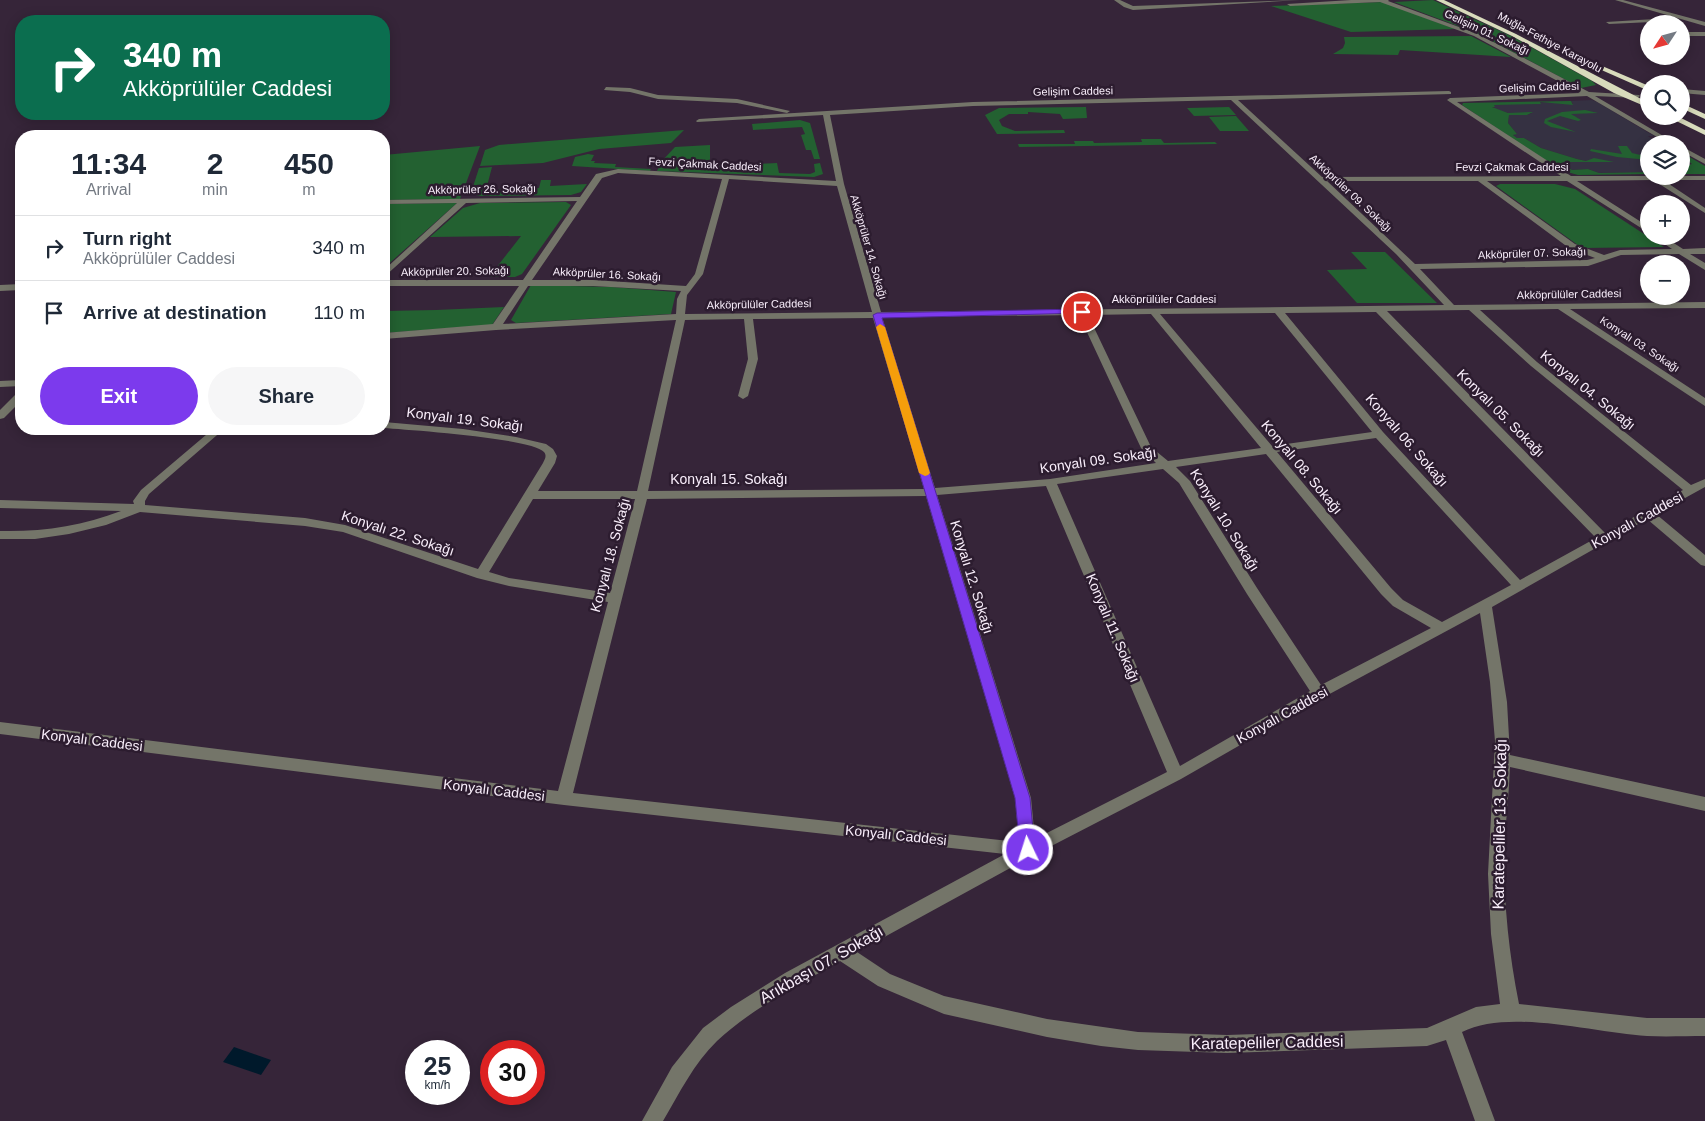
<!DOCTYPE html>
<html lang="en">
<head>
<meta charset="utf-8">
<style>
	:root { --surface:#fff; --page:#f6f6f7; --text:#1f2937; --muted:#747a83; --line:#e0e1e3; --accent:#7c3aed }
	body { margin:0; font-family:Arial,sans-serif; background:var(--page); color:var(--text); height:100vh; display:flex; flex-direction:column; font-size:19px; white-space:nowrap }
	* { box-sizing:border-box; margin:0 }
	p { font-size:16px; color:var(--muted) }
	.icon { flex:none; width:28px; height:28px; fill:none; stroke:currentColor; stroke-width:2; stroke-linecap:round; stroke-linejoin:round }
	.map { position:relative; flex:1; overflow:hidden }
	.sheet { position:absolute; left:15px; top:130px; width:375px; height:305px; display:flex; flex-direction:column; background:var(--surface); border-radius:20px; box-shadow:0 2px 12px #0003 }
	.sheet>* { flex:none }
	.guide { position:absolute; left:15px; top:15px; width:375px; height:105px; border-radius:20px; box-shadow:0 2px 12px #0003; background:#0b6e4f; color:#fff; overflow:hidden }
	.needle { width:32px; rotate:234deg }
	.tools { position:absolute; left:1640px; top:15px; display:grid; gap:10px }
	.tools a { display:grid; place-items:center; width:50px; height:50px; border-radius:50%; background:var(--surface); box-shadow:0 2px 12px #0003; font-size:25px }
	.speed { position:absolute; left:405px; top:1040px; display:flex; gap:10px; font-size:25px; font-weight:700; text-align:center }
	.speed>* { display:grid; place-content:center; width:65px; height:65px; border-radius:50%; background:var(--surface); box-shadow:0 2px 12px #0003; line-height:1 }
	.speed small { font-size:12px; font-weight:400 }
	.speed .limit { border:8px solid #d22; background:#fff; color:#111 }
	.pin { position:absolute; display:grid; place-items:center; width:42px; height:42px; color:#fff; margin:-21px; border:2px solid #fff; border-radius:50%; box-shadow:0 1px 5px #0007 }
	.me { position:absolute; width:55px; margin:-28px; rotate:356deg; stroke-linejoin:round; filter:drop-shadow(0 0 4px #0008) }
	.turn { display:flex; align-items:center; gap:18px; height:105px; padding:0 25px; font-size:22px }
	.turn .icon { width:65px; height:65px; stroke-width:2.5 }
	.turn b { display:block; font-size:35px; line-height:42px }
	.eta { display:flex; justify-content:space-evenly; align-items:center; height:85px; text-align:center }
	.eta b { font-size:30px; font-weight:600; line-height:35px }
	.button { display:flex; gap:10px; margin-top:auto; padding:10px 25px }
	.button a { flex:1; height:58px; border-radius:30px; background:var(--accent); color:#fff; font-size:20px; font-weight:600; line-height:58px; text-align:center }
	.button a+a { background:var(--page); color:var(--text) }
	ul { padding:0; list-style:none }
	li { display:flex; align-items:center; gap:15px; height:65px; padding:0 25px; border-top:1px solid var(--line) }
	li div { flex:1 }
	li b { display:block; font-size:19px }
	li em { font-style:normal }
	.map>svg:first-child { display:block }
	.medical { fill:#353142 }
	.green { fill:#236131 }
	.water { fill:#00192b }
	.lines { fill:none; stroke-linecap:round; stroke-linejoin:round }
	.minor { fill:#747569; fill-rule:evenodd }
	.highway { fill:#d8dbbc; fill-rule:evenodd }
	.route { fill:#7c3aed; stroke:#51269a }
	.slow { fill:#f59e0b }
	.labels { text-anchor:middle; stroke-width:5; stroke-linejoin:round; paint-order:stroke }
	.far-street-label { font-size:11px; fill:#f9eefb; stroke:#2c1c2f }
	.street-label { font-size:14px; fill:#f9eefb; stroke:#2c1c2f }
	.near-street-label { font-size:16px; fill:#f9eefb; stroke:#2c1c2f }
</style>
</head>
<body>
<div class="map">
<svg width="1705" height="1121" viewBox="0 0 1705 1121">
	<rect width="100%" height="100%" fill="#362539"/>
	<polygon class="medical" points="1592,100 1597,102 1654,136 1648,136 1660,144 1649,144 1649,172 1599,173 1588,169 1572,170 1561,162 1611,161 1586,161 1577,159 1541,148 1524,138 1517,138 1512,134 1517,134 1508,123 1509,115 1527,115 1532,113 1508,113 1492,108 1495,107 1493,105 1538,102 1573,104 1571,101"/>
	<g class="green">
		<polygon points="1433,0 1511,36 1592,81 1596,85 1581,88 1479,34 1394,2"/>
		<polygon points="1383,2 1455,29 1351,32 1271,6"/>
		<polygon points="1471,36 1511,57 1400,50 1398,55 1333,54 1343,48 1345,43 1344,37"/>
		<polygon points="1571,101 1573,105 1540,102 1541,104 1494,105 1495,107 1492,107 1508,113 1533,112 1527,115 1509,115 1508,123 1517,134 1513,135 1517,138 1524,138 1541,148 1577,159 1586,161 1594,158 1614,162 1562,162 1572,170 1588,169 1599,173 1649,172 1649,174 1578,175 1560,170 1462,105 1463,103"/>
		<polygon points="1086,107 1087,118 1063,119 1060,114 1028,112 1028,114 1009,114 999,120 1002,126 1015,131 1064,130 1065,133 997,134 985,115 999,108"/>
		<polygon points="1229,107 1236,115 1194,116 1187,108"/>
		<polygon points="1585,110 1598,113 1571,114 1581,120 1578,121 1560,116 1547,121 1576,132 1551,127 1544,123 1545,119 1562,112"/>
		<polygon points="1236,116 1249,131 1220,131 1209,117"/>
		<polygon points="800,120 810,123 820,159 814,159 811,150 806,150 801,135 805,134 802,127 753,130 752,124"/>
		<polygon points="684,130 671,143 599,149 543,163 480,166 485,150 499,145"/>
		<polygon points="1141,139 1161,139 1164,143 1215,142 1217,144 1019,147 1018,144 1075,144 1074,141 1093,141 1094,143 1142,142"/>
		<polygon points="710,145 710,166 777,163 779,173 810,174 815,172 814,164 820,163 823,174 814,177 657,171 661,162 675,147"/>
		<polygon points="480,146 460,199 384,200 384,155"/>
		<polygon points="1618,146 1627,146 1632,153 1649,157 1649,160 1617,157 1590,151 1591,149 1622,154"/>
		<polygon points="1681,152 1705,166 1705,174 1681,174 1681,167 1692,164 1681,156"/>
		<polygon points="588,154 594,155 591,161 595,161 594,163 616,164 615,167 651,169 650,171 572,166 575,157"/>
		<polygon points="492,167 486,190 539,188 541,180 551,180 550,186 587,184 581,192 571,195 479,196 471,193 479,168"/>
		<polygon points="1500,184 1555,184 1575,189 1664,247 1582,248 1496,186"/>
		<polygon points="566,202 571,205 522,274 515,277 489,277 521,236 430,237 463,208 480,203"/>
		<polygon points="457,203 384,268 384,204"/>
		<polygon points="1351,252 1385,252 1437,303 1357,303 1327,270 1367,269"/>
		<polygon points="531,285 611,287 676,292 671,314 516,323 511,320"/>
		<polygon points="504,307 492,325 384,333 384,311 436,310"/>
	</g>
	<polygon class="water" points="234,1047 271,1060 261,1075 223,1062"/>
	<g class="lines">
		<g class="minor">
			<polygon points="1114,0 1120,0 1133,6 1300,0 1133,10 1124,7"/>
			<path d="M1351,0H1389L1388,1L1478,34L1589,92L1639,95L1640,96L1637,98L1595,96L1677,144H1669L1587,96L1457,102L1571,176H1705V180H1663L1705,208V213L1653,180L1577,181L1649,227V233L1567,181H1487L1575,244L1604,255L1620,250L1672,249L1653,236H1663L1683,249L1705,248V254H1690L1705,263V270L1679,254L1621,255L1588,266L1420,269L1454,305L1705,302V308L1570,309L1705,398V406L1558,309L1480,310L1537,362L1691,485L1705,479V487L1656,514L1705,555V566L1701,565L1647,519L1492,607L1507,702L1510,755L1705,797V811L1510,767C1509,796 1505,825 1504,855C1504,905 1509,955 1519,1004L1647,1018H1705V1036C1686,1036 1666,1037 1647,1036C1594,1033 1509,1008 1462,1032L1495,1121H1475L1446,1040L1427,1046L1227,1053L1138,1050L1101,1046L1047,1037L944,1014L878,986L840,961C800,984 751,1009 717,1041C694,1063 679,1094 663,1121H642L672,1067L703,1028L731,1007L785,973L1005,854L564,805L0,734V722L558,791L608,602L509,586L477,578L343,532L305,526L140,512L106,525L69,534L35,539H0V531C42,532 82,526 121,511L0,508V500L134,504L133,501L141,490L213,429H224L149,494L145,501V505L305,518L345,525L478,569L543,463C545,459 547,456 544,452C531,438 409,430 384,428V422L463,429L516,437L546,444L553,449L557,456L555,463L538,491H637L676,320L496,330L384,339V333L493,324L519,286H384V280H523L577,201L466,203L384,277V270L457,203L384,204V200L580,197L596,174L618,169L836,181L823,115L697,122L696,121L699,119L973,102L1449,91L1451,92V94L1238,100L1322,177L1561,176L1447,100L1450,98L1580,93L1474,36L1380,2L1290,6L1287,4ZM1231,100L1396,254L1444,305L881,312L844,184L830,115L973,106ZM618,173L722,179L695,274L686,286L593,280H532L602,178ZM729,179L837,186L872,312L685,314L687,295L703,274ZM1327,181H1478L1569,248L1595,258L1587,260L1415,264ZM528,286H593L681,291L677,299L676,314L503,324ZM1469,310L1531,366L1683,490L1605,533L1387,311ZM1376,312L1596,538L1520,580L1383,432L1285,313ZM1275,313L1372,432L1272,446L1160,314ZM1151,314L1261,448L1168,461L1151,447L1088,315ZM1079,315L1141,448L1156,463L1050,479L935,488L882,317ZM873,318L924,489L648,491L685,320L744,319L748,359L738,396L743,399L748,396L758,359L753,319ZM1376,438L1511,585L1442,622L1403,600L1391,588L1277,452ZM1266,454L1381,594L1393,606L1431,628L1321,685L1257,588L1190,481L1176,467ZM1163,469L1179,483L1247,594L1310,691L1180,766L1057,484ZM1046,486L1167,772L1035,839L1031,798L937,495ZM926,496L1015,798L1019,842L573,793L647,499ZM533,499H635L610,593L509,578L489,572ZM1480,613L1490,682L1495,741L1488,874L1491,934L1500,1004L1476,1007L1427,1028L1227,1035L1138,1032L1047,1019L944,996L890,974L857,952L1034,855L1181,779L1324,697Z"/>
			<polygon points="1615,0 1623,0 1705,22 1705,26"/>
			<polygon points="1671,18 1673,21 1609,24 1606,22"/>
			<rect x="1681" y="32" width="24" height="4"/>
			<polygon points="606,87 630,88 658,95 737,99 790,111 787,113 737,103 658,99 630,92 604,90"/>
			<polygon points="1682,89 1705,91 1705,95 1681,93"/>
			<polygon points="1681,146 1705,159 1705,164 1681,151"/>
			<polygon points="21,284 21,290 0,291 0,285"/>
			<polygon points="21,380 21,386 0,387 0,381"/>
			<polygon points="21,392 21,401 4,418 0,419 0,410 17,393"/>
		</g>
		<g class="highway">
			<polygon points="1436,0 1444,0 1516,34 1649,103 1649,108 1614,93 1512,36"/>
			<polygon points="1563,51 1567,51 1649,86 1649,91 1563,53"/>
			<rect x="1681" y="89" width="4" height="4"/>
			<polygon points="1681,103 1705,114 1705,119 1681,108"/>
			<polygon points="1666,116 1677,116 1705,130 1705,135"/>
		</g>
	</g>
	<polygon class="route" points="1082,309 1086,312 1085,313 882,318 1030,798 1035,850 1033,854 1028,856 1022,854 1020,850 1015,798 873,315 877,313"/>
	<polygon class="slow" points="880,324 885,327 930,473 928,475 925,476 919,473 876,327"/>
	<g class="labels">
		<g class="far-street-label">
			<text transform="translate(1487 32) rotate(25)" y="4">Gelişim 01. Sokağı</text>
			<text transform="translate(1550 42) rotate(28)" y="4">Muğla-Fethiye Karayolu</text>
			<text transform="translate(1539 87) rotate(-2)" y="4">Gelişim Caddesi</text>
			<text transform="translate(1073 91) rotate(-1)" y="4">Gelişim Caddesi</text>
			<text transform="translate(705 164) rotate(3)" y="4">Fevzi Çakmak Caddesi</text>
			<text x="1512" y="171">Fevzi Çakmak Caddesi</text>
			<text transform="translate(482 189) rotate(-1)" y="4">Akköprüler 26. Sokağı</text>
			<text transform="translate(1351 193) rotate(43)" y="4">Akköprüler 09. Sokağı</text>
			<text transform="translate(869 247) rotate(74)" y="4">Akköprüler 14. Sokağı</text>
			<text transform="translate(1532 253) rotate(-2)" y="4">Akköprüler 07. Sokağı</text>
			<text transform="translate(455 271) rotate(-1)" y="4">Akköprüler 20. Sokağı</text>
			<text transform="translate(607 274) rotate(3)" y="4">Akköprüler 16. Sokağı</text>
			<text transform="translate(1569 294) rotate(-1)" y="4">Akköprülüler Caddesi</text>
			<text x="1164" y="303">Akköprülüler Caddesi</text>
			<text transform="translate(759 304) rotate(-1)" y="4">Akköprülüler Caddesi</text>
			<text transform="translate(1640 344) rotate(33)" y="4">Konyalı 03. Sokağı</text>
		</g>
		<g class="street-label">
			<text transform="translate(1588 390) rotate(39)" y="5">Konyalı 04. Sokağı</text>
			<text transform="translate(1501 413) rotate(45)" y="5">Konyalı 05. Sokağı</text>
			<text transform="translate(465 419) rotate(7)" y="5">Konyalı 19. Sokağı</text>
			<text transform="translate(1407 440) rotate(49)" y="5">Konyalı 06. Sokağı</text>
			<text transform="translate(1098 460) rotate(-8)" y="5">Konyalı 09. Sokağı</text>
			<text transform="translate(1302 467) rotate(50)" y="5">Konyalı 08. Sokağı</text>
			<text x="729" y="484">Konyalı 15. Sokağı</text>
			<text transform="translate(1225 520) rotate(58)" y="5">Konyalı 10. Sokağı</text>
			<text transform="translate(1637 520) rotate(-29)" y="5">Konyalı Caddesi</text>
			<text transform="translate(398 533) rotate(18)" y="5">Konyalı 22. Sokağı</text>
			<text transform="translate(610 555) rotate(-75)" y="5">Konyalı 18. Sokağı</text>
			<text transform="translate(972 577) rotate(73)" y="5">Konyalı 12. Sokağı</text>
			<text transform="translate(1113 628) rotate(67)" y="5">Konyalı 11. Sokağı</text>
			<text transform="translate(1282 715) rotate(-29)" y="5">Konyalı Caddesi</text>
			<text transform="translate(92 740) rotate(7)" y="5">Konyalı Caddesi</text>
			<text transform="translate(494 790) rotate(7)" y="5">Konyalı Caddesi</text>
			<text transform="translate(896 835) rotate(6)" y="5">Konyalı Caddesi</text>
		</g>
		<g class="near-street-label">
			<text transform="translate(1499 824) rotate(-89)" y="6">Karatepeliler 13. Sokağı</text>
			<text transform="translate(821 964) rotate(-30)" y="6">Arıkbaşı 07. Sokağı</text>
			<text transform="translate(1267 1042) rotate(-1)" y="6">Karatepeliler Caddesi</text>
		</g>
	</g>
</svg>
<div class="tools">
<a><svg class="needle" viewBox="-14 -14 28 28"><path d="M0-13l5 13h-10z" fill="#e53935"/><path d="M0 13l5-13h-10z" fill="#747a83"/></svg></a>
<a><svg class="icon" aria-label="search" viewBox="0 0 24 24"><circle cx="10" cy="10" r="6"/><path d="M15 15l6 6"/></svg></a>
<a><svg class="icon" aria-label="layers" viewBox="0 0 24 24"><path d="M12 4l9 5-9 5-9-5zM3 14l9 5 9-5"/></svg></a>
<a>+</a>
<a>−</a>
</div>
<div class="speed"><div>25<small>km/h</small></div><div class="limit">30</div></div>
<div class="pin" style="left:1082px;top:312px;background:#d93025"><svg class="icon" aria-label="arrive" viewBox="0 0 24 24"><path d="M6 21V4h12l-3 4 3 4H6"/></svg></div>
<svg class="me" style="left:1028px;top:850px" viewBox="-20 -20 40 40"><circle r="17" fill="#7c3aed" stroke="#fff" stroke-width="3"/><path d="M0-11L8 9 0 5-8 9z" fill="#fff"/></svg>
<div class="guide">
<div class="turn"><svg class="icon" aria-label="right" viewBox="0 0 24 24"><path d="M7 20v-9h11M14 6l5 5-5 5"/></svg><div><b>340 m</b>Akköprülüler Caddesi</div></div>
</div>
<section class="sheet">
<div class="eta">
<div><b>11:34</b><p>Arrival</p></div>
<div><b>2</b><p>min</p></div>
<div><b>450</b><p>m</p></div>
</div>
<ul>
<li><svg class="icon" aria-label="right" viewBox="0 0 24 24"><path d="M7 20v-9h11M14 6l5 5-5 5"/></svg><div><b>Turn right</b><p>Akköprülüler Caddesi</p></div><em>340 m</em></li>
<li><svg class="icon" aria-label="arrive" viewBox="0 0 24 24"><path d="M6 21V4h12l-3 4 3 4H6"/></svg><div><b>Arrive at destination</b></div><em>110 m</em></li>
</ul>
<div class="button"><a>Exit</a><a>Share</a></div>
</section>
</div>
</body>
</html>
